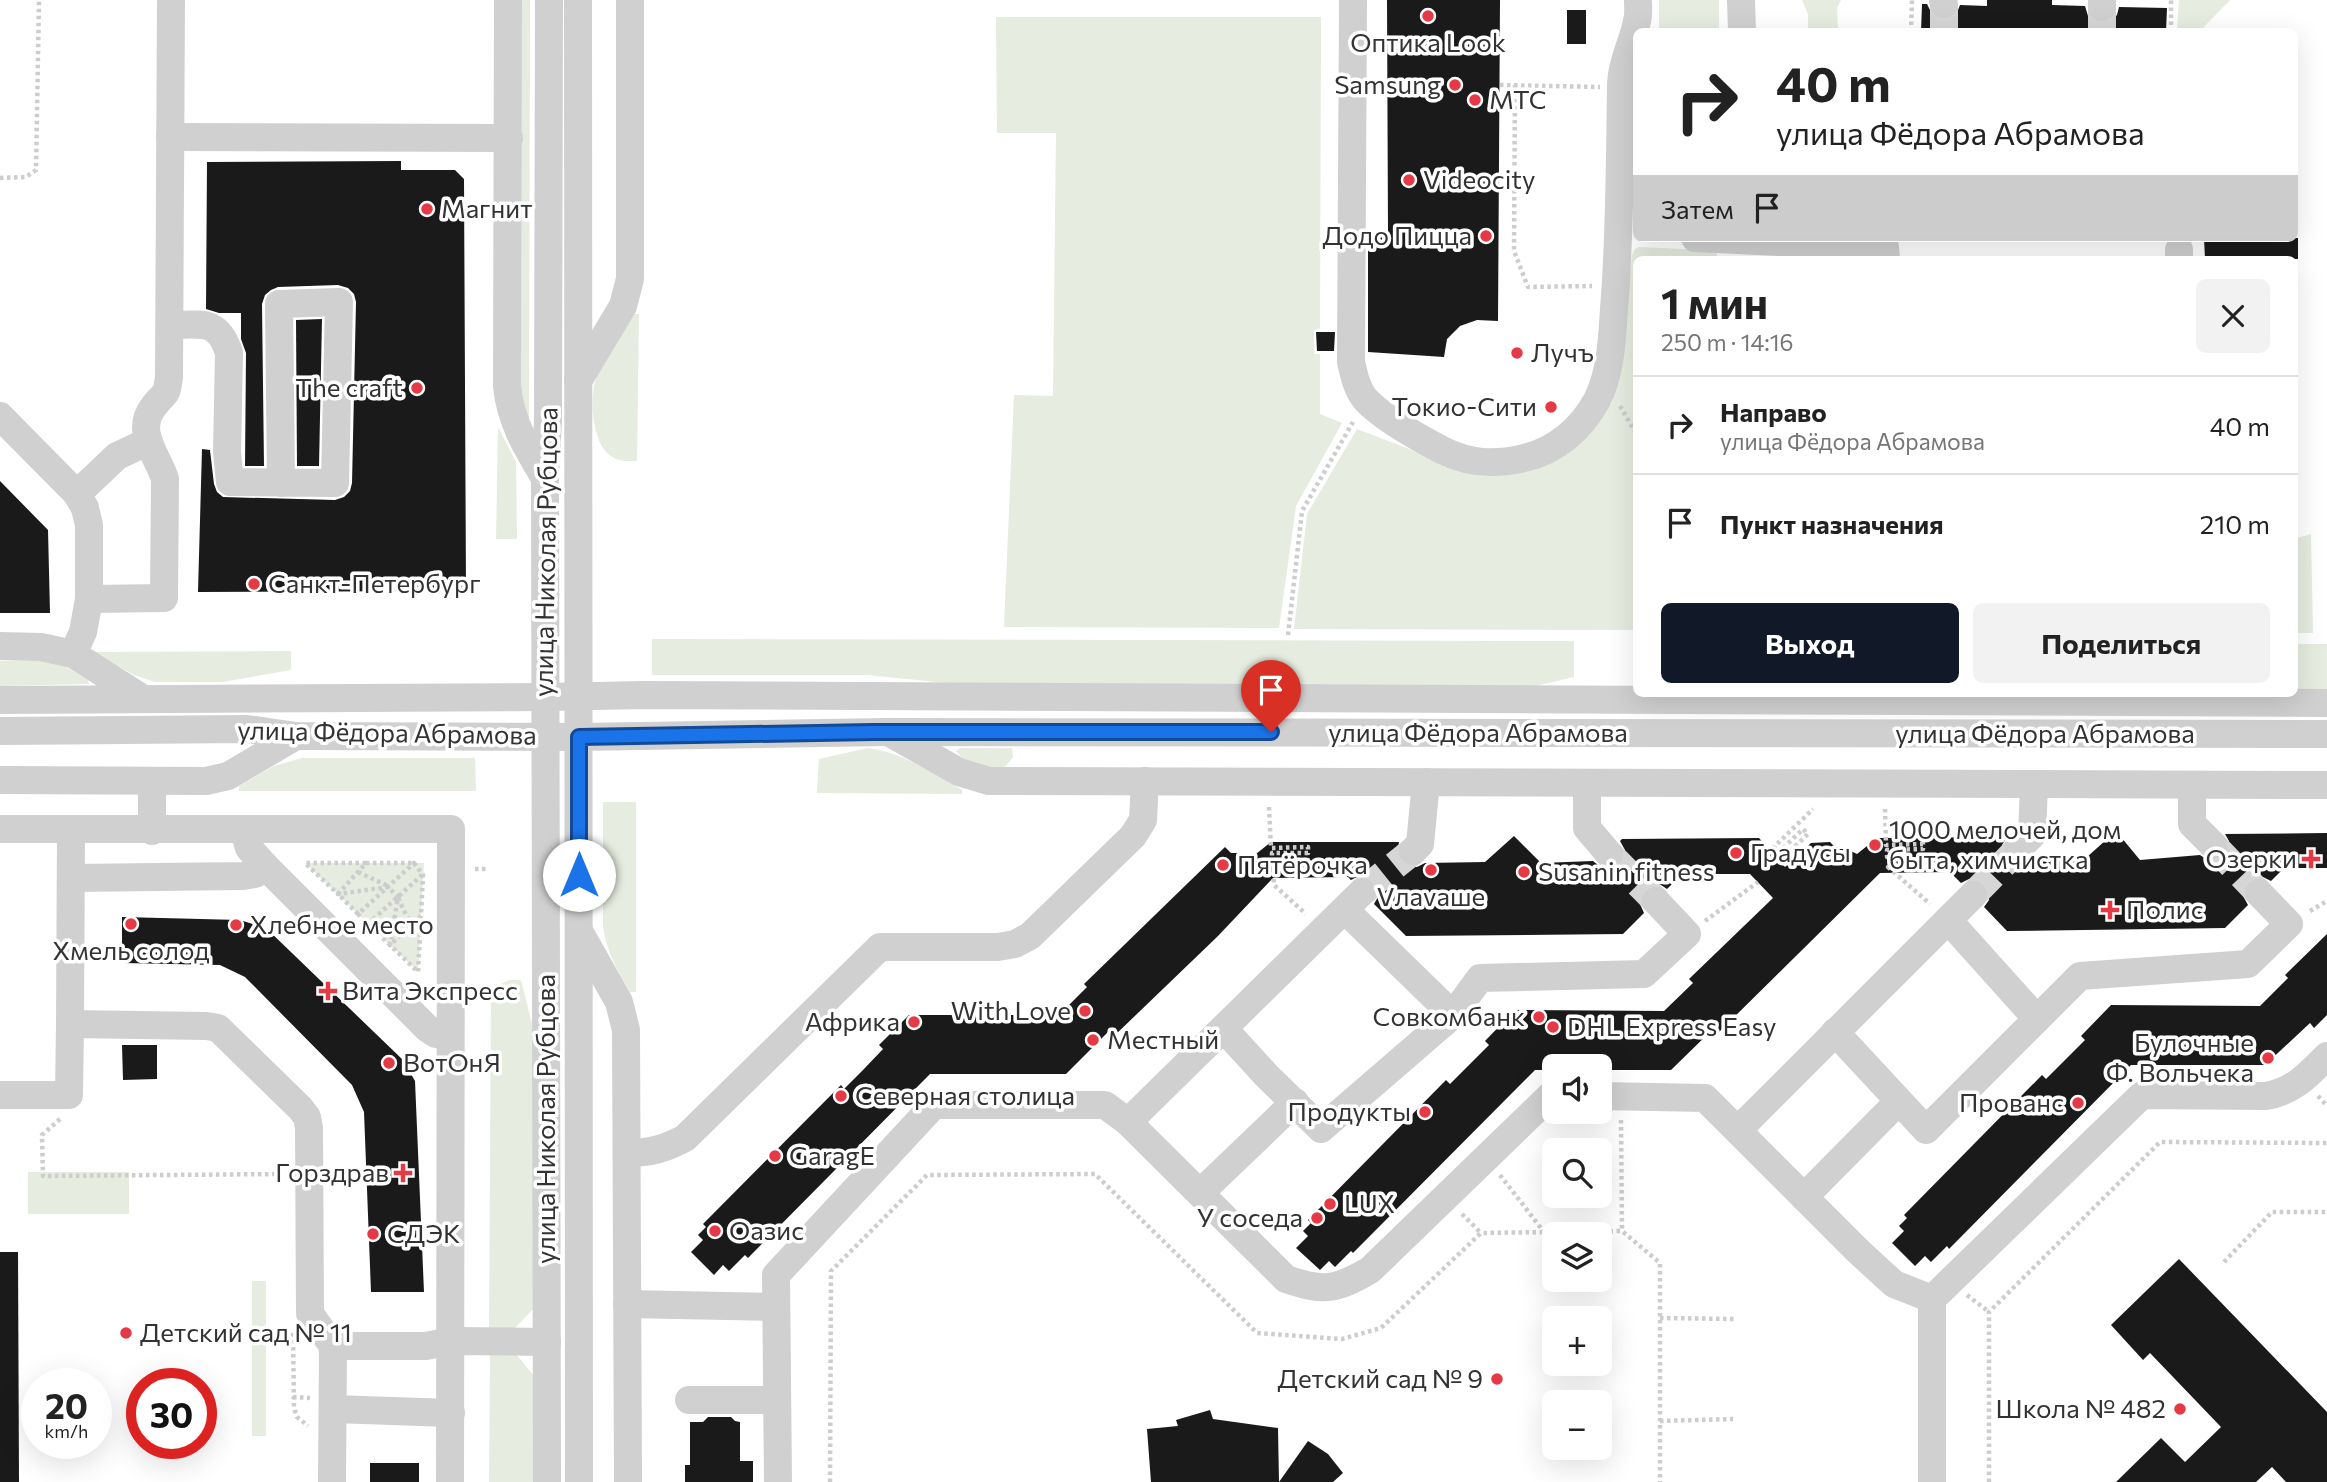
<!DOCTYPE html>
<html lang="ru">
<head>
<meta charset="utf-8">
<style>
	:root { --surface:#fff; --page:#f2f2f2; --text:#222; --muted:#767676; --line:#e0e0e0; --accent:#111827 }
	body { margin:0; font-family:Commissioner,sans-serif; background:var(--page); color:var(--text); height:100vh; display:flex; flex-direction:column; font-size:26px; white-space:nowrap }
	* { box-sizing:border-box; margin:0 }
	p { font-size:23px; color:var(--muted) }
	.icon { flex:none; width:38px; height:38px; fill:none; stroke:currentColor; stroke-width:2; stroke-linecap:round; stroke-linejoin:round }
	.map { position:relative; flex:1; overflow:hidden }
	.details { position:absolute; left:1633px; top:256px; width:665px; height:441px; display:flex; flex-direction:column; background:var(--surface); border-radius:10px; box-shadow:0 7px 28px #0002 }
	.details>* { flex:none }
	.hud { position:absolute; left:1633px; top:28px; width:665px; height:214px; border-radius:10px; box-shadow:0 7px 28px #0002; background:#fff; color:var(--text); overflow:hidden }
	.fabs { position:absolute; left:1542px; top:1054px; display:grid; gap:14px }
	.fabs a { display:grid; place-items:center; width:70px; height:70px; border-radius:10px; background:var(--surface); box-shadow:0 7px 28px #0002; font-size:35px }
	.speed { position:absolute; left:21px; top:1368px; display:flex; gap:14px; font-size:35px; font-weight:700; text-align:center }
	.speed>* { display:grid; place-content:center; width:91px; height:91px; border-radius:50%; background:var(--surface); box-shadow:0 7px 28px #0002; line-height:1 }
	.speed small { font-size:18px; font-weight:400 }
	.speed .limit { border:10px solid #d22; background:#fff; color:#111 }
	.pin { position:absolute; display:grid; place-items:center; width:60px; height:60px; color:#fff; margin:-72px -30px; border-radius:50% 50% 50% 0; rotate:-45deg; box-shadow:0 0 7px #0007 }
	.pin .icon { rotate:45deg }
	.me { position:absolute; width:77px; margin:-38px; rotate:0deg; stroke-linejoin:round; filter:drop-shadow(0 0 5px #0008) }
	.turn { display:flex; align-items:center; gap:24px; height:147px; padding:0 28px; font-size:32px }
	.turn .icon { width:91px; height:91px; stroke-width:2.5 }
	.turn b { display:block; font-size:49px; line-height:60px }
	.then { display:flex; align-items:center; height:66px; padding:0 28px; background:#0003; gap:14px; font-size:26px }
	.round { display:grid; place-items:center; flex:none; width:74px; height:74px; border-radius:10px; background:var(--page) }
	.headline { display:flex; align-items:center; justify-content:space-between; height:119px; padding:0 28px }
	h1 { font-size:42px; font-weight:700; line-height:52px }
	.primary-button { display:flex; gap:14px; margin-top:auto; padding:14px 28px }
	.primary-button a { flex:1; height:80px; border-radius:10px; background:var(--accent); color:#fff; font-size:28px; font-weight:700; line-height:80px; text-align:center }
	.primary-button a+a { background:var(--page); color:var(--text) }
	ul { padding:0; list-style:none }
	li { display:flex; align-items:center; gap:21px; height:98px; padding:0 28px; border-top:2px solid var(--line) }
	li div { flex:1 }
	li b { display:block; font-size:26px }
	li em { font-style:normal }
	.map>svg:first-child { display:block }
	.green { fill:#e6ecdf }
	.building { fill:#1a1a1a }
	.lines { fill:none; stroke-linecap:round; stroke-linejoin:round }
	.minor-tunnel { stroke:#d6d6d6; stroke-width:28; stroke-dasharray:28 14; stroke-linecap:butt }
	.path { stroke:#cdcdcd; stroke-width:4.5; stroke-dasharray:3.5 3.5; stroke-linecap:butt }
	.minor { stroke:#d0d0d0; stroke-width:28 }
	.route-casing { stroke:#114b97; stroke-width:18 }
	.route { stroke:#1a73e8; stroke-width:12 }
	.poi-dot { fill:#e63946; stroke:#fff; stroke-width:2.5 }
	.labels { text-anchor:middle; stroke-width:7; stroke-linejoin:round; paint-order:stroke }
	.poi-label { font-size:26px; fill:#333; stroke:#fff; text-anchor:start }
	.street-label { font-size:26px; fill:#333; stroke:#fff }
</style>
</head>
<body>
<div class="map">
<svg width="2327" height="1482" viewBox="0 0 2327 1482">
	<rect width="100%" height="100%" fill="#fff"/>
	<g class="green">
		<polygon points="518,0 530,0 529,417 526,417 518,390"/>
		<rect x="1659" y="0" width="60" height="31"/>
		<polygon points="1802,0 1841,0 1837,8 1838,31 1808,31 1808,14"/>
		<polygon points="2179,0 2230,0 2200,31 2177,31"/>
		<polygon points="996,17 1321,17 1320,329 1314,330 1314,354 1320,354 1320,414 1342,423 1296,506 1279,628 1004,627 1014,395 1053,396 1056,133 997,133"/>
		<polygon points="1639,247 1706,250 1716,253 1719,259 1636,259 1636,630 1294,629 1307,514 1357,429 1467,471 1563,457 1583,441 1612,402 1619,375 1632,255 1635,249"/>
		<path d="M633,314H639L637,461C628,461 619,462 611,456C591,443 589,395 597,375C606,354 621,334 633,314Z"/>
		<polygon points="498,427 516,462 517,539 496,539"/>
		<polygon points="2311,534 2313,633 2294,633 2294,539"/>
		<polygon points="652,639 1574,641 1574,677 1523,689 986,687 867,675 652,675"/>
		<rect x="2294" y="644" width="33" height="47"/>
		<polygon points="291,651 291,670 223,682 155,682 134,675 93,652"/>
		<polygon points="42,660 63,665 88,680 89,684 0,686 0,661"/>
		<path d="M868,748C902,752 932,773 962,790V794L817,793L819,759Z"/>
		<path d="M960,748H1012L1013,757L1006,766C990,771 965,764 956,751Z"/>
		<polygon points="302,758 475,758 476,791 239,791 239,786 274,766"/>
		<path d="M603,802H636V992H630C617,970 606,951 603,925Z"/>
		<polygon points="305,863 424,863 418,972"/>
		<polygon points="509,980 521,980 533,1028 535,1307 514,1329 489,1328 491,995 497,986"/>
		<rect x="28" y="1172" width="101" height="42"/>
		<rect x="252" y="1281" width="14" height="155"/>
		<polygon points="490,1353 516,1354 534,1376 535,1482 489,1482"/>
	</g>
	<g class="building">
		<polygon points="1387,0 1500,0 1498,321 1477,320 1460,326 1447,339 1444,357 1368,352 1368,233 1388,233"/>
		<polygon points="1987,0 2052,0 2052,5 2085,6 2088,16 2094,22 2101,24 2111,21 2117,15 2119,7 2167,8 2166,32 1921,32 1922,4 1927,4 1933,16 1940,20 1947,20 1956,15 1960,5 1987,6"/>
		<rect x="1567" y="10" width="19" height="34"/>
		<polygon points="401,161 401,170 455,170 464,179 466,591 198,592 202,449 210,450 214,484 217,492 223,497 335,500 344,497 350,491 352,483 356,302 354,294 348,288 338,285 278,287 271,290 265,295 262,304 264,466 245,466 246,353 241,339 241,313 219,313 206,309 207,162"/>
		<polygon points="2204,238 2298,238 2298,259 2205,259"/>
		<polygon points="322,319 319,466 297,466 296,320"/>
		<polygon points="1316,332 1335,332 1334,351 1317,351"/>
		<polygon points="0,481 48,530 50,613 0,613"/>
		<polygon points="2116,831 2140,860 2200,855 2209,861 2218,861 2224,857 2229,850 2229,841 2225,834 2327,833 2327,868 2284,868 2271,881 2263,877 2254,877 2248,881 2243,888 2243,896 2248,905 2225,928 2007,931 1984,907 1989,900 1989,891 1985,884 1978,879 1969,879 1961,883 1950,872 1880,873 1718,1033 1714,1028 1671,1070 1600,1070 1600,1066 1554,1066 1554,1070 1535,1070 1353,1253 1351,1251 1335,1267 1329,1261 1320,1270 1296,1248 1308,1236 1303,1231 1311,1223 1308,1220 1446,1080 1450,1084 1489,1045 1485,1041 1515,1010 1664,1011 1693,983 1689,979 1773,898 1750,874 1682,874 1667,889 1661,885 1653,885 1644,889 1640,896 1640,904 1644,913 1623,934 1406,936 1374,904 1378,897 1378,889 1374,881 1367,876 1359,876 1351,880 1348,877 1273,878 1218,936 1113,1037 1108,1032 1066,1074 930,1074 748,1258 745,1255 729,1271 723,1265 714,1275 691,1252 703,1240 698,1235 706,1227 703,1224 841,1085 844,1089 863,1070 883,1049 879,1045 909,1015 1059,1015 1087,987 1084,984 1225,847 1231,853 1241,853 1251,858 1271,842 1399,842 1397,855 1401,862 1408,867 1417,867 1425,863 1485,862 1514,836 1541,863 1593,861 1603,869 1611,870 1619,867 1625,859 1625,850 1620,841 1622,839 1759,838 1785,867 1811,843 1830,842 1837,849 1847,849 1857,854 1877,838 2007,837 2002,845 2002,854 2006,860 2013,865 2022,865 2033,857 2087,857"/>
		<polygon points="122,917 240,920 266,928 403,1060 415,1081 424,1292 371,1292 364,1112 352,1085 245,977 220,965 122,963"/>
		<polygon points="2327,934 2327,1015 2314,1028 2310,1023 2265,1065 2131,1065 1949,1249 1947,1246 1931,1262 1925,1256 1915,1266 1892,1243 1904,1231 1899,1226 1907,1218 1904,1215 2042,1075 2046,1079 2085,1040 2081,1036 2111,1005 2260,1006 2288,978 2285,975"/>
		<polygon points="122,1045 157,1045 157,1079 123,1080"/>
		<polygon points="0,1252 18,1252 19,1482 0,1482"/>
		<polygon points="2179,1259 2327,1412 2327,1482 2286,1482 2272,1467 2256,1482 2116,1482 2161,1438 2185,1462 2221,1427 2150,1353 2143,1360 2111,1325"/>
		<polygon points="1210,1410 1213,1419 1278,1428 1279,1482 1151,1482 1147,1429 1178,1426 1176,1420"/>
		<polygon points="708,1417 731,1417 735,1421 740,1422 740,1461 753,1461 753,1482 685,1482 685,1465 690,1465 690,1422 703,1422"/>
		<polygon points="1308,1441 1328,1454 1343,1473 1333,1482 1279,1482"/>
		<rect x="370" y="1463" width="49" height="19"/>
	</g>
	<g class="lines">
		<g class="minor-tunnel">
			<polyline points="2102,7 2102,32"/>
			<polyline points="1944,32 1944,4"/>
			<polyline points="2213,845 2259,893"/>
			<polyline points="1609,854 1656,901"/>
			<polyline points="1362,892 1413,851"/>
			<polyline points="1973,895 2018,849"/>
		</g>
		<g class="path">
			<polyline points="1911,32 1912,0"/>
			<polyline points="2171,32 2171,0"/>
			<polyline points="1500,85 1600,87"/>
			<polyline points="1515,85 1514,251 1528,287 1592,286"/>
			<polyline points="0,178 26,177 36,170 39,0"/>
			<polyline points="1620,406 1636,433"/>
			<polyline points="1288,635 1302,511 1353,422"/>
			<polyline points="1269,807 1271,848 1308,847 1308,853 1272,853 1272,861 1308,860 1308,869 1273,870 1274,885 1306,914"/>
			<polyline points="1885,809 1886,845 1923,844 1923,849 1887,850 1887,857 1923,861 1923,865 1888,867 1930,904"/>
			<polyline points="1780,861 1808,834 1803,829 1779,852 1774,847 1813,809"/>
			<polyline points="366,863 305,863 338,894 388,887 398,897 390,945 418,972 421,916"/>
			<polygon points="414,863 423,875 421,916 390,945 358,914"/>
			<polyline points="475,869 488,869"/>
			<polyline points="358,872 388,886"/>
			<polyline points="398,898 411,925"/>
			<polyline points="2310,911 2327,901"/>
			<polyline points="358,914 338,894 366,863 413,863"/>
			<polyline points="1705,921 1758,882"/>
			<polyline points="368,924 422,875"/>
			<polyline points="2318,1096 2327,1106"/>
			<polyline points="60,1119 42,1135 43,1176 285,1174"/>
			<polyline points="1621,1120 1622,1231"/>
			<polyline points="1500,1175 1544,1232"/>
			<polyline points="1462,1214 1481,1233"/>
			<polyline points="2224,1262 2272,1212 2327,1212"/>
			<polyline points="1967,1295 1989,1312"/>
			<polyline points="1660,1318 1735,1319"/>
			<polyline points="293,1333 294,1408 297,1417 308,1426"/>
			<polyline points="293,1397 310,1398"/>
			<polyline points="1660,1421 1733,1419"/>
			<polyline points="830,1482 831,1271 927,1175 1095,1174 1257,1333 1342,1339 1381,1328 1481,1233 1622,1231 1660,1263 1660,1482"/>
			<polyline points="1989,1482 1989,1312 2160,1142 2327,1143"/>
		</g>
		<g class="minor">
			<path d="M508,0L507,386C510,420 527,449 545,478"/>
			<polyline points="578,0 579,1482"/>
			<path d="M1353,0L1351,362C1354,375 1357,390 1366,400C1384,419 1419,438 1442,450C1469,464 1495,465 1524,458C1556,451 1582,428 1597,400C1613,369 1612,329 1615,296C1620,225 1620,154 1621,83C1622,60 1633,43 1637,21C1639,15 1638,7 1638,0"/>
			<polyline points="1741,0 1742,32"/>
			<polyline points="1943,0 1944,4"/>
			<polyline points="2102,0 2102,7"/>
			<polyline points="170,137 509,138"/>
			<polyline points="1695,238 1885,247 1886,259"/>
			<polyline points="2179,259 2179,250"/>
			<path d="M170,325C201,325 218,318 229,353L227,452L230,482L335,483L339,302L279,304L281,483"/>
			<polyline points="578,381 623,306 630,279 630,0"/>
			<polyline points="0,416 77,494 85,508 89,525 89,599 83,632 73,654"/>
			<polyline points="77,494 117,456 147,442"/>
			<path d="M89,599L164,598L165,479C157,454 134,431 154,406C166,390 166,399 169,377L171,0"/>
			<polyline points="0,646 41,647 73,654 142,698"/>
			<polyline points="0,700 545,697 644,695 2327,703"/>
			<polyline points="0,731 247,729 296,736 579,737 887,732 2327,734"/>
			<polyline points="890,733 959,772 989,781 2327,785"/>
			<polyline points="0,780 206,781 228,776 296,736"/>
			<polyline points="152,781 152,831"/>
			<polyline points="1587,783 1587,828 1609,854"/>
			<polyline points="2192,785 2192,824 2213,845"/>
			<polyline points="0,829 451,829 450,1482"/>
			<polyline points="71,830 70,1024 207,1026 218,1028 300,1108 307,1117 309,1128 310,1314 333,1346 332,1482"/>
			<polyline points="244,830 249,848 265,866 427,1028 436,1034 449,1035"/>
			<polyline points="2018,849 2032,835 2034,785"/>
			<polyline points="1413,851 1420,844 1426,782"/>
			<polyline points="71,878 243,876 255,874 265,866"/>
			<polyline points="1345,910 1453,1015"/>
			<polyline points="1948,920 2037,1019"/>
			<polyline points="580,933 619,1002 626,1030 628,1482"/>
			<polyline points="1224,1029 1266,1075 1321,1129 1453,1015 1480,978 1644,974 1687,934 1656,901"/>
			<polyline points="1835,1032 1926,1130 2080,976 2248,964 2289,924 2259,893"/>
			<polyline points="0,1095 69,1095 70,1024"/>
			<polyline points="1600,1096 1705,1098 1858,1251 1894,1284 1932,1299"/>
			<polyline points="1128,1122 1362,892"/>
			<polyline points="1738,1130 1973,895"/>
			<path d="M627,1153C649,1153 665,1149 685,1138L880,947H998L1015,944L1030,936L1133,836L1143,820L1145,781"/>
			<polyline points="1200,1193 1295,1102"/>
			<polyline points="1804,1197 1898,1102"/>
			<polyline points="627,1304 776,1307"/>
			<polyline points="333,1346 426,1346 451,1341 547,1342"/>
			<polyline points="689,1400 777,1400"/>
			<polyline points="333,1409 451,1413"/>
			<polyline points="547,1482 545,478 548,421 549,0"/>
			<path d="M778,1482L776,1275L934,1105H1105L1128,1122L1286,1279C1324,1292 1336,1290 1370,1270L1551,1095H1554"/>
			<path d="M1932,1482V1299L2142,1095L2266,1096C2294,1091 2307,1076 2327,1056"/>
		</g>
	</g>
	<g class="lines">
		<defs>
			<polyline id="route" points="579,875 579,737 873,732 1271,732"/>
		</defs>
		<use href="#route" class="route-casing"/>
		<use href="#route" class="route"/>
	</g>
	<g class="poi-dot">
		<circle cx="1428" cy="16" r="7"/>
		<circle cx="1455" cy="85" r="7"/>
		<circle cx="1475" cy="100" r="7"/>
		<circle cx="1409" cy="180" r="7"/>
		<circle cx="427" cy="209" r="7"/>
		<circle cx="1486" cy="236" r="7"/>
		<circle cx="1517" cy="353" r="7"/>
		<circle cx="417" cy="388" r="7"/>
		<circle cx="1551" cy="407" r="7"/>
		<circle cx="254" cy="584" r="7"/>
		<circle cx="1875" cy="845" r="7"/>
		<circle cx="1736" cy="853" r="7"/>
		<path d="M2307.5 848.5h7v7h7v7h-7v7h-7v-7h-7v-7h7z"/>
		<circle cx="1223" cy="865" r="7"/>
		<circle cx="1431" cy="870" r="7"/>
		<circle cx="1524" cy="872" r="7"/>
		<path d="M2106.5 899.5h7v7h7v7h-7v7h-7v-7h-7v-7h7z"/>
		<circle cx="131" cy="924" r="7"/>
		<circle cx="236" cy="925" r="7"/>
		<path d="M324.5 980.5h7v7h7v7h-7v7h-7v-7h-7v-7h7z"/>
		<circle cx="1085" cy="1011" r="7"/>
		<circle cx="1539" cy="1017" r="7"/>
		<circle cx="914" cy="1022" r="7"/>
		<circle cx="1553" cy="1027" r="7"/>
		<circle cx="1093" cy="1040" r="7"/>
		<circle cx="2268" cy="1058" r="7"/>
		<circle cx="389" cy="1063" r="7"/>
		<circle cx="841" cy="1096" r="7"/>
		<circle cx="2078" cy="1103" r="7"/>
		<circle cx="1425" cy="1112" r="7"/>
		<circle cx="775" cy="1156" r="7"/>
		<path d="M399.5 1162.5h7v7h7v7h-7v7h-7v-7h-7v-7h7z"/>
		<circle cx="1330" cy="1204" r="7"/>
		<circle cx="1317" cy="1218" r="7"/>
		<circle cx="715" cy="1231" r="7"/>
		<circle cx="373" cy="1234" r="7"/>
		<circle cx="126" cy="1333" r="7"/>
		<circle cx="1497" cy="1379" r="7"/>
		<circle cx="2180" cy="1409" r="7"/>
	</g>
	<g class="labels">
		<g class="poi-label">
			<text x="1428" y="52" text-anchor="middle">Оптика Look</text>
			<text x="1441" y="94" text-anchor="end">Samsung</text>
			<text x="1489" y="109">МТС</text>
			<text x="1423" y="189">Videocity</text>
			<text x="441" y="218">Магнит</text>
			<text x="1472" y="245" text-anchor="end">Додо Пицца</text>
			<text x="1531" y="362">Лучъ</text>
			<text x="403" y="397" text-anchor="end">The craft</text>
			<text x="1537" y="416" text-anchor="end">Токио-Сити</text>
			<text x="268" y="593">Санкт-Петербург</text>
			<text x="1889" y="839">1000 мелочей, дом<tspan x="1889" dy="30">быта, химчистка</tspan></text>
			<text x="1750" y="862">Градусы</text>
			<text x="2297" y="868" text-anchor="end">Озерки</text>
			<text x="1237" y="874">Пятёрочка</text>
			<text x="1538" y="881">Susanin fitness</text>
			<text x="1431" y="906" text-anchor="middle">Vлаvаше</text>
			<text x="2126" y="919">Полис</text>
			<text x="250" y="934">Хлебное место</text>
			<text x="131" y="960" text-anchor="middle">Хмель солод</text>
			<text x="342" y="1000">Вита Экспресс</text>
			<text x="1071" y="1020" text-anchor="end">With Love</text>
			<text x="1525" y="1026" text-anchor="end">Совкомбанк</text>
			<text x="900" y="1031" text-anchor="end">Африка</text>
			<text x="1567" y="1036">DHL Express Easy</text>
			<text x="1107" y="1049">Местный</text>
			<text x="2254" y="1052" text-anchor="end">Булочные<tspan x="2254" dy="30">Ф. Вольчека</tspan></text>
			<text x="403" y="1072">ВотОнЯ</text>
			<text x="855" y="1105">Северная столица</text>
			<text x="2064" y="1112" text-anchor="end">Прованс</text>
			<text x="1411" y="1121" text-anchor="end">Продукты</text>
			<text x="789" y="1165">GaragE</text>
			<text x="389" y="1182" text-anchor="end">Горздрав</text>
			<text x="1344" y="1213">LUX</text>
			<text x="1303" y="1227" text-anchor="end">У соседа</text>
			<text x="729" y="1240">Оазис</text>
			<text x="387" y="1243">СДЭК</text>
			<text x="140" y="1342">Детский сад № 11</text>
			<text x="1483" y="1388" text-anchor="end">Детский сад № 9</text>
			<text x="2166" y="1418" text-anchor="end">Школа № 482</text>
		</g>
		<g class="street-label">
			<text transform="translate(546 552) rotate(-89)" y="9">улица Николая Рубцова</text>
			<text transform="translate(387 733) rotate(1)" y="9">улица Фёдора Абрамова</text>
			<text x="1478" y="742">улица Фёдора Абрамова</text>
			<text x="2045" y="743">улица Фёдора Абрамова</text>
			<text transform="translate(546 1119) rotate(-90)" y="9">улица Николая Рубцова</text>
		</g>
	</g>
</svg>
<div class="fabs">
<a><svg class="icon" aria-label="sound" viewBox="0 0 24 24"><path d="M4 9h4l5-4v14l-5-4H4zM17 9q2 3 0 6"/></svg></a>
<a><svg class="icon" aria-label="search" viewBox="0 0 24 24"><circle cx="10" cy="10" r="6"/><path d="M15 15l6 6"/></svg></a>
<a><svg class="icon" aria-label="layers" viewBox="0 0 24 24"><path d="M12 4l9 5-9 5-9-5zM3 14l9 5 9-5"/></svg></a>
<a>+</a>
<a>−</a>
</div>
<div class="speed"><div>20<small>km/h</small></div><div class="limit">30</div></div>
<div class="pin" style="left:1271px;top:732px;background:#d93025"><svg class="icon" aria-label="arrive" viewBox="0 0 24 24"><path d="M6 21V4h12l-3 4 3 4H6"/></svg></div>
<svg class="me" style="left:579px;top:875px" viewBox="-20 -20 40 40"><circle r="19" fill="#fff"/><path d="M0-13L10 11 0 6-10 11z" fill="#1a73e8"/></svg>
<div class="hud">
<div class="turn"><svg class="icon" aria-label="right" viewBox="0 0 24 24"><path d="M7 20v-9h11M14 6l5 5-5 5"/></svg><div><b>40 m</b>улица Фёдора Абрамова</div></div>
<div class="then">Затем<svg class="icon" aria-label="arrive" viewBox="0 0 24 24"><path d="M6 21V4h12l-3 4 3 4H6"/></svg></div>
</div>
<section class="details">
<div class="headline"><div><h1>1 мин</h1><p>250 m · 14:16</p></div><a class="round"><svg class="icon" aria-label="close" viewBox="0 0 24 24"><path d="M6 6l12 12M18 6L6 18"/></svg></a></div>
<ul>
<li><svg class="icon" aria-label="right" viewBox="0 0 24 24"><path d="M7 20v-9h11M14 6l5 5-5 5"/></svg><div><b>Направо</b><p>улица Фёдора Абрамова</p></div><em>40 m</em></li>
<li><svg class="icon" aria-label="arrive" viewBox="0 0 24 24"><path d="M6 21V4h12l-3 4 3 4H6"/></svg><div><b>Пункт назначения</b></div><em>210 m</em></li>
</ul>
<div class="primary-button"><a>Выход</a><a>Поделиться</a></div>
</section>
</div>
</body>
</html>
